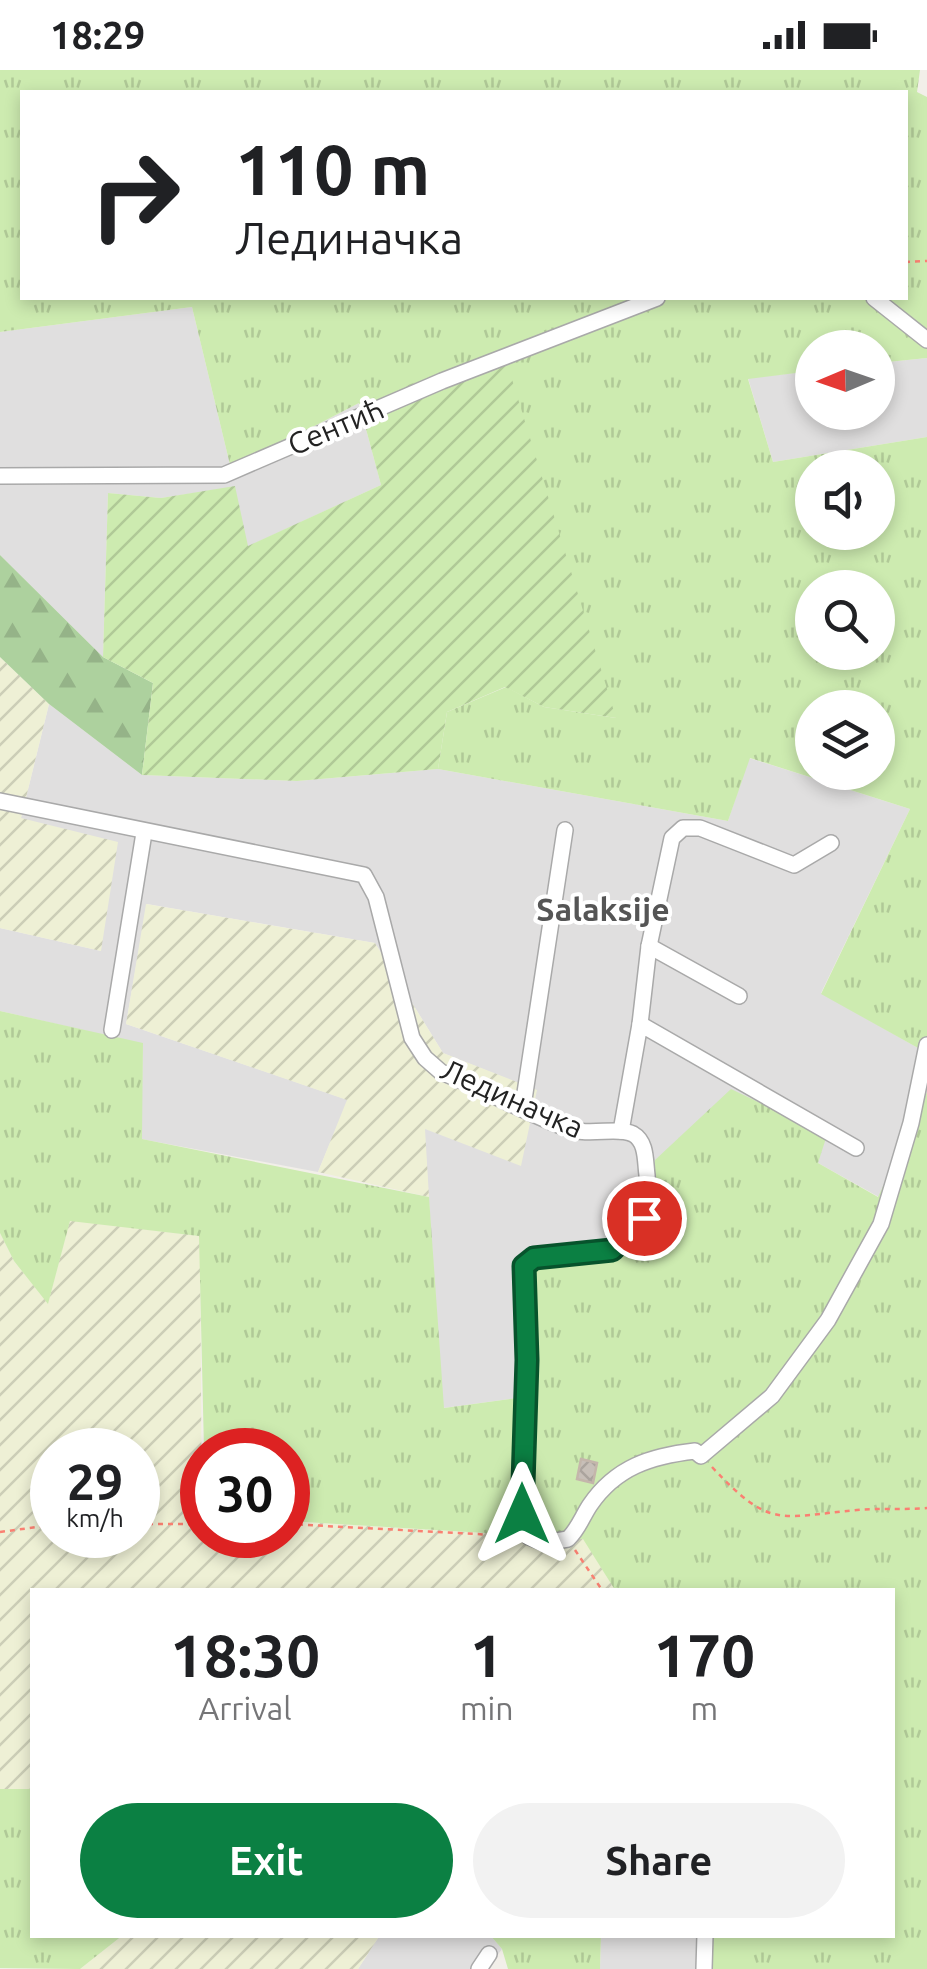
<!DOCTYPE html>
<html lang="en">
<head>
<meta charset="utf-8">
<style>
	:root { --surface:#fff; --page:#f2f2f2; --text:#202124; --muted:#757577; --accent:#0b8043 }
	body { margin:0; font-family:Ubuntu,sans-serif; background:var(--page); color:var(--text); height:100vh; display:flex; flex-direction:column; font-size:38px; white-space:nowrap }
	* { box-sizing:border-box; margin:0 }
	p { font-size:32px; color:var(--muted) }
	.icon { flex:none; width:55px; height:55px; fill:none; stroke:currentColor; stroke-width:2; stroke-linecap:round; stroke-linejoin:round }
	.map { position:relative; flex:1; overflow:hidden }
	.side { position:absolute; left:30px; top:1518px; width:865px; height:350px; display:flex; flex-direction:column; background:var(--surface); border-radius:0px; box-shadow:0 5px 15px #0003 }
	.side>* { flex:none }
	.guide { position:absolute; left:20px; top:20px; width:888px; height:210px; border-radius:0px; box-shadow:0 5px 15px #0003; background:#fff; color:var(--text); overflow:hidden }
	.needle { width:65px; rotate:268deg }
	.buttons { position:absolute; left:795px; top:260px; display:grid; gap:20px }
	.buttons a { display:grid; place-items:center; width:100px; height:100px; border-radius:50%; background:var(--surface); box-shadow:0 5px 15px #0003; font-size:50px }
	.speed { position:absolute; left:30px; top:1358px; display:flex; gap:20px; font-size:50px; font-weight:700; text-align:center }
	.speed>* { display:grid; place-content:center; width:130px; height:130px; border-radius:50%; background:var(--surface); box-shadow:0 5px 15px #0003; line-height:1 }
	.speed small { font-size:25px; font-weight:400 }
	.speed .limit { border:15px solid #d22; background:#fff; color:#111 }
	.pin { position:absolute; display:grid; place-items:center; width:85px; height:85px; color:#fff; margin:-42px; border:5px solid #fff; border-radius:50%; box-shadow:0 2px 10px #0007 }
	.me { position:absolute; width:110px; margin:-55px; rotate:0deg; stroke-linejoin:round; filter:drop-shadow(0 0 8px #0008) }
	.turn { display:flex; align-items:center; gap:35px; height:210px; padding:0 50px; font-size:45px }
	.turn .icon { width:130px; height:130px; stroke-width:2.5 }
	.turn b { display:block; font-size:70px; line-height:85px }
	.eta { display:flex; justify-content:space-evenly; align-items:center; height:170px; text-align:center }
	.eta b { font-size:60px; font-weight:700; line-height:70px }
	.button { display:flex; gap:20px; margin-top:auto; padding:20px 50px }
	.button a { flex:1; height:115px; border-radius:60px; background:var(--accent); color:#fff; font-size:40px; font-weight:700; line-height:115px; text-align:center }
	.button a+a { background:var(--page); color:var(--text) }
	.status { display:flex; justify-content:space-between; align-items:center; height:70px; padding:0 50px; background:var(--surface); direction:ltr }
	.status svg { height:28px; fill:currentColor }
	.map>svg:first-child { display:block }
	.residential { fill:#e0dfdf }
	.farmland { fill:url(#farmland-furrows); fill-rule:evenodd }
	.grass { fill:url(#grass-tufts); fill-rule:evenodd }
	.forest { fill:url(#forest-firs) }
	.garden { fill:url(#garden-furrows) }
	.building { fill:url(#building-cross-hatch); stroke:#c4b6ab; stroke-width:2.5 }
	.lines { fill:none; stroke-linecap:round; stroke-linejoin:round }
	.minor-casing { stroke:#a9a9a9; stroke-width:18 }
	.path { stroke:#fa8072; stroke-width:2.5; stroke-dasharray:5 5; stroke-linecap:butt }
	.minor { stroke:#fff; stroke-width:15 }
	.route-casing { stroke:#07532c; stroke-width:25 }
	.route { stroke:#0b8043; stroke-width:18 }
	.labels { text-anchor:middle; stroke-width:8; stroke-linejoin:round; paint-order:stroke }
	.street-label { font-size:30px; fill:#222; stroke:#fff }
	.neighbourhood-label { font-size:32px; font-weight:bold; fill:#555; stroke:#fff }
</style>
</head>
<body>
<div class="status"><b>18:29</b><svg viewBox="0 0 49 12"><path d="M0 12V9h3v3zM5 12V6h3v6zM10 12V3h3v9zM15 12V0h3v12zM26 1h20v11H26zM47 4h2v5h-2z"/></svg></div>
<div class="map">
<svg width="927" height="1899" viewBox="0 0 927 1899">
	<defs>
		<pattern id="farmland-furrows" width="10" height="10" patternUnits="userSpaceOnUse" patternTransform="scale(2.5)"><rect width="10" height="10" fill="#eef0d5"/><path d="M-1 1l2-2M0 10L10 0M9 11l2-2" fill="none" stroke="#ccceb7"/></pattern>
		<pattern id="grass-tufts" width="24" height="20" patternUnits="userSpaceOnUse" patternTransform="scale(2.5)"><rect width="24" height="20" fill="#cdebb0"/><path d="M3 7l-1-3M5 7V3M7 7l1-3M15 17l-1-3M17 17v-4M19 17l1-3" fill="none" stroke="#b0c997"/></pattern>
		<pattern id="forest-firs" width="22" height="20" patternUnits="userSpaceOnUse" patternTransform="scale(2.5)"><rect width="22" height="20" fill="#add19e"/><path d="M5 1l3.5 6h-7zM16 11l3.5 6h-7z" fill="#95b388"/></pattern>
		<pattern id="garden-furrows" width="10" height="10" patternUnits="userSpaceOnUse" patternTransform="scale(2.5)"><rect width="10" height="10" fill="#cdebb0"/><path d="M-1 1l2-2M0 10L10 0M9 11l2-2" fill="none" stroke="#b0c997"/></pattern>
		<pattern id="building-cross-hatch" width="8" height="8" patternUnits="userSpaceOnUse" patternTransform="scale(2.5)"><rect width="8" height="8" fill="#c7bfb8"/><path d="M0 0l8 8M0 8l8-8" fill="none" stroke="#aba49e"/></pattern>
	</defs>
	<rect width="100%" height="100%" fill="#f2efe9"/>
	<g class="residential">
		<polygon points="192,237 231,399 359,333 381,415 247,477 234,417 161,428 108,423 103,587 0,485 0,262"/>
		<polygon points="927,288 927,367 773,392 748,308 812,301 812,342 878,342 878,293"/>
		<polygon points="49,634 142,705 297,711 438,699 728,751 749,688 910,739 821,923 927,983 927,1022 879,1127 818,1093 655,1090 632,1183 526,1327 443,1338 424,1058 537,1021 443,983 375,873 147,834 126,954 348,1030 318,1102 141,1069 143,974 0,941 0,858 101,881 21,748"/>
		<polygon points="380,1865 490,1865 502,1879 487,1899 358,1899"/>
		<polygon points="601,1865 712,1865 708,1899 600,1899"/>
	</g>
	<g class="farmland">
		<polygon points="0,587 49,634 21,748 118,772 101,881 0,858"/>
		<polygon points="146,834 375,873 443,983 537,1020 521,1096 425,1059 429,1127 318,1102 347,1030 126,954"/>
		<path d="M70,1150L200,1166L202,1465H288V1451L584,1469L615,1520H32V1719H0V1163L14,1191L48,1233ZM52,1380H138V1465H52Z"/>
		<polygon points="123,1865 380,1865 358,1899 80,1899"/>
	</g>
	<g class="grass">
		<path d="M0,0H920L917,22L927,27V288L878,293V278H812V301L748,309L773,392L927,367V983L821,924L910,739L750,688L728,751L438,699L447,642L506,617L544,637L616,648L359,333L231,399L192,237L0,262ZM22,22H905V228H22ZM812,398H878V462H812ZM812,518H878V582H812ZM812,638H878V702H812Z"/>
		<polygon points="0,941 143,973 142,1069 429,1127 444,1338 525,1327 529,1194 631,1183 655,1090 731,1019 827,1065 818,1093 878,1127 927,1022 927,1899 708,1899 712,1865 892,1865 892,1520 615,1520 583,1469 288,1451 288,1380 204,1380 199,1166 70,1151 48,1234 14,1191 0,1163"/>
		<polygon points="0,1719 32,1719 32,1865 123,1865 80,1899 0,1898"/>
		<polygon points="490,1865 601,1865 600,1899 508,1899 502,1879"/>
	</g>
	<polygon class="forest" points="0,485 103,587 153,613 142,705 49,634 0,587"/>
	<polygon class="garden" points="503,280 616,648 544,637 505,617 447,642 438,699 297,711 142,705 153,613 103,587 108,423 161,428 235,416 248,476 381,415 359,333"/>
	<polygon class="building" points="581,1389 597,1393 593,1413 577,1409"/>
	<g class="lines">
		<defs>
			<g id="minor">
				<polyline points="874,228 927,270"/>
				<polyline points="0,406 224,405 442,311 657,228"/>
				<path d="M0,731L364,805L376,827L412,968L425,988L441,1002C483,1019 524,1042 566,1058C591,1067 616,1056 633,1064C647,1072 645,1091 647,1105C654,1187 594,1182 533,1188L524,1196L527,1289L522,1444L529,1467L544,1473L568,1469C579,1458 582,1447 590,1435C616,1397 651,1386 695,1381L701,1386L772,1326L828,1250L881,1154L911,1053L927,975"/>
				<polyline points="649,876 739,926"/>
				<polyline points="640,954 649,876 672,768 683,758 700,758 794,795 831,773"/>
				<polyline points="112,960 144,763"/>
				<polyline points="523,1036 565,760"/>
				<polyline points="621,1061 640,954 856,1078"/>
				<polyline points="479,1899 489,1884"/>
				<polyline points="704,1899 705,1865"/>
			</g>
		</defs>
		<use href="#minor" class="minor-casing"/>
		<g class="path">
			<polyline points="905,192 927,191"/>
			<path d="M712,1397C771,1460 779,1447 857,1440C880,1438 904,1440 927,1438"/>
			<polyline points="138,1454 202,1454"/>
			<polyline points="288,1454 513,1466"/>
			<polyline points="0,1462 52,1455"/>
			<polyline points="575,1480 602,1520"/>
		</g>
		<use href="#minor" class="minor"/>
	</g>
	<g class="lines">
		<defs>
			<polyline id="route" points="522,1444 527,1290 524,1196 534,1188 612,1180 644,1148"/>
		</defs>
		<use href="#route" class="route-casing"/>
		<use href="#route" class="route"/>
	</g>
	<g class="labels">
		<g class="street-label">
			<text transform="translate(336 357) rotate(-23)" y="10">Сентић</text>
			<text transform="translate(512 1029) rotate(24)" y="10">Лединачка</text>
		</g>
		<g class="neighbourhood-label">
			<text x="603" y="851">Salaksije</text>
		</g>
	</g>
</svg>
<div class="buttons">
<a><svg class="needle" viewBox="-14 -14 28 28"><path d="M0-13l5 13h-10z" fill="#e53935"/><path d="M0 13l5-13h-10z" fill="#757577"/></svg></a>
<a><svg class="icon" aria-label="sound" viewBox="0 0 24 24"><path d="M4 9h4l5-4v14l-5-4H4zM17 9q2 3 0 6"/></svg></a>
<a><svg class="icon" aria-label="search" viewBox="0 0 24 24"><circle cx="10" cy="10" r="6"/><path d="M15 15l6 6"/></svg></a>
<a><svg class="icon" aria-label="layers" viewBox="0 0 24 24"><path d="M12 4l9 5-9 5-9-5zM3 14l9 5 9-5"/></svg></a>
</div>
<div class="speed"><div>29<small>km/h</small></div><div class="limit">30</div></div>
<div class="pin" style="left:644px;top:1148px;background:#d93025"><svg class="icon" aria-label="arrive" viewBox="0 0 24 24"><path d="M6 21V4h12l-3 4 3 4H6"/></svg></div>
<svg class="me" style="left:522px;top:1444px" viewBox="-20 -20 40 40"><path d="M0-17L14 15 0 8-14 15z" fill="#0b8043" stroke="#fff" stroke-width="4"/></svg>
<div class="guide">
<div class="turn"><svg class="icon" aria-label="right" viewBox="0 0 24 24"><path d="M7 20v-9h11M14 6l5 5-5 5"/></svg><div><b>110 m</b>Лединачка</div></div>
</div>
<section class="side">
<div class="eta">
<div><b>18:30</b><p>Arrival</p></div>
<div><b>1</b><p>min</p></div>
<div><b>170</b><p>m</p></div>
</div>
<div class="button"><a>Exit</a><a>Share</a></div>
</section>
</div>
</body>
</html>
